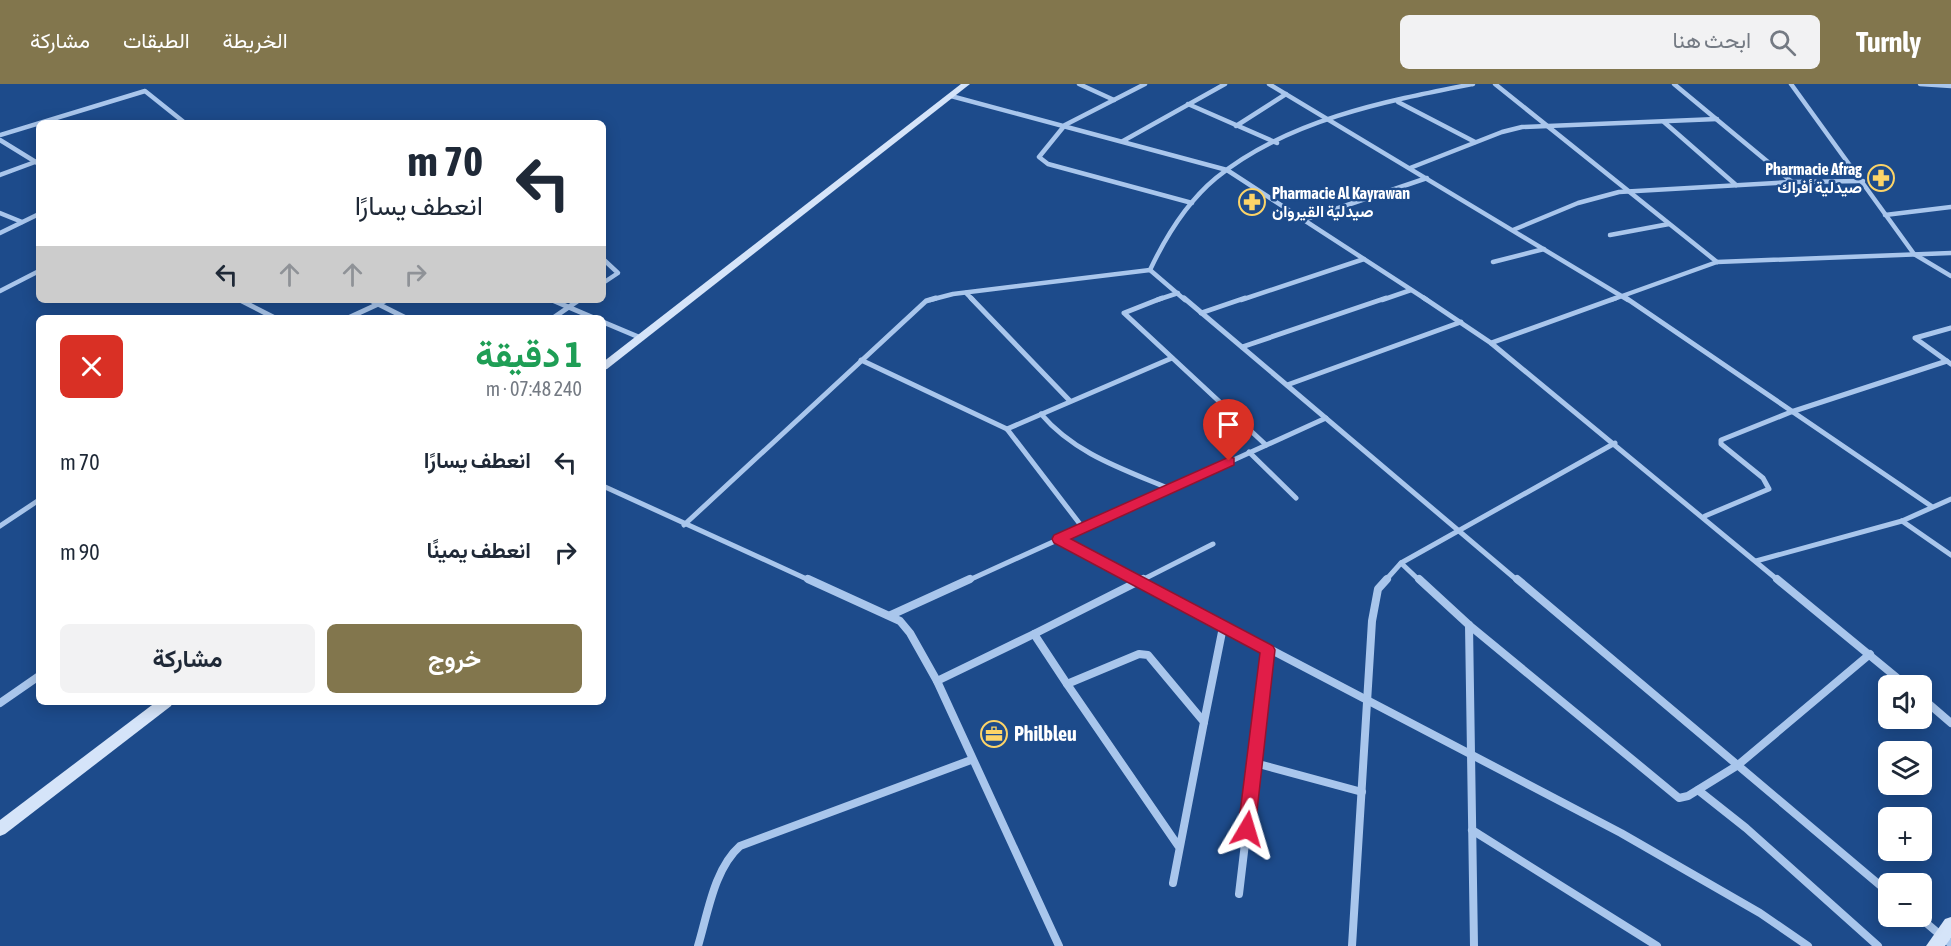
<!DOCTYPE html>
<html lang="ar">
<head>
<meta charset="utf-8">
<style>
	:root { --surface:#fff; --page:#f2f2f3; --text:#1f2937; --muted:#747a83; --accent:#82764d }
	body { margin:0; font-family:"Asap Condensed",Vazirmatn,sans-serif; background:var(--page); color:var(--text); direction:rtl; height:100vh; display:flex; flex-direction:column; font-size:22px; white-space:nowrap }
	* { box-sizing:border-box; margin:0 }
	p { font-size:20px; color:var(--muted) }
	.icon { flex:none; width:33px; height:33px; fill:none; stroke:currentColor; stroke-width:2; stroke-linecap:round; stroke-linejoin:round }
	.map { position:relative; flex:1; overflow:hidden; direction:ltr }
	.sheet { position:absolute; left:36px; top:231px; width:570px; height:390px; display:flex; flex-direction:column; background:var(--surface); border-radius:9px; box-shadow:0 3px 15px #0003; direction:rtl }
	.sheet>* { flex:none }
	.top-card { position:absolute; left:36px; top:36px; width:570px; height:183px; border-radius:9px; box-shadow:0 3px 15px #0003; direction:rtl; background:#fff; color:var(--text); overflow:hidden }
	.buttons { position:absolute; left:1878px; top:591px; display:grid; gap:12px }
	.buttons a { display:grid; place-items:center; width:54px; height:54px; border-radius:9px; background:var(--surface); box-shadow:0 3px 15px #0003; font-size:30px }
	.pin { position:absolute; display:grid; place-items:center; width:51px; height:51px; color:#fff; margin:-62px -26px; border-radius:50% 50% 50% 0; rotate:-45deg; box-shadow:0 0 6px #0007 }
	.pin .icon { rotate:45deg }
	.me { position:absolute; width:66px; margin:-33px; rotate:7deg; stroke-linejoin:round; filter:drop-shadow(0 0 4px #0008) }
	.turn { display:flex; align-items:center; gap:21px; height:126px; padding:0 24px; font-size:27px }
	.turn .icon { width:78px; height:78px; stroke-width:2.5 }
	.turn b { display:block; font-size:42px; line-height:51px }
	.lanes { display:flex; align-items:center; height:57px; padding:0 24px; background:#0003; justify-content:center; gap:30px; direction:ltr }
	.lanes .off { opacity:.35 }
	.round { display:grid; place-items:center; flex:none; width:63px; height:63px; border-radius:9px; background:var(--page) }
	.summary { display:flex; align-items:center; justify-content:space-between; height:102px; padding:0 24px }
	h1 { font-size:36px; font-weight:700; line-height:45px; color:#1e9e55 }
	.button { display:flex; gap:12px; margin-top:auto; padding:12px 24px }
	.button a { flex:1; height:69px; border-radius:9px; background:var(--accent); color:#fff; font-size:24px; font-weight:700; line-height:69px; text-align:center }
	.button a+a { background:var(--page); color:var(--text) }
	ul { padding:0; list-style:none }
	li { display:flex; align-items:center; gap:18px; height:90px; padding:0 24px }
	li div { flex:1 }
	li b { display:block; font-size:22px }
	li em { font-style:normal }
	header { display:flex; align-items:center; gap:36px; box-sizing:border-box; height:84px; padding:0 30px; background:var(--accent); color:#fff }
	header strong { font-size:28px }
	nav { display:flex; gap:33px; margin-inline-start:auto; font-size:21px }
	.search { width:420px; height:54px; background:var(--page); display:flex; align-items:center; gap:15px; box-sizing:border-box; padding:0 21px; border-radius:9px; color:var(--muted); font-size:22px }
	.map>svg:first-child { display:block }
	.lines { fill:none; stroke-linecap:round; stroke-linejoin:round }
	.street-far2 { stroke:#a9c6ec; stroke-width:4.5 }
	.street-far1 { stroke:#a9c6ec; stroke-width:5 }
	.street { stroke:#a9c6ec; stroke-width:8 }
	.secondary { fill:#d5e4f9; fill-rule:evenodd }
	.route { fill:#e11d48; stroke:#92132f; stroke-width:1.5 }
	.labels { text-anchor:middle; stroke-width:5; stroke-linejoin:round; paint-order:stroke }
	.far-poi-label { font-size:16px; font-weight:bold; fill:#fff; stroke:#1d4b8b; text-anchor:end }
	.poi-label { font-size:20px; font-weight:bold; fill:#fff; stroke:#1d4b8b; text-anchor:start }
</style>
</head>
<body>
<header>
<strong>Turnly</strong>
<div class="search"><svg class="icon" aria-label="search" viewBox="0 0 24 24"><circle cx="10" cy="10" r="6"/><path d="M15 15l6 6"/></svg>ابحث هنا</div>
<nav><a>الخريطة</a><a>الطبقات</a><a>مشاركة</a></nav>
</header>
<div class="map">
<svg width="1951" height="862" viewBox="0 0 1951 862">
	<rect width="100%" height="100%" fill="#1d4b8b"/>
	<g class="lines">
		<g class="street-far2">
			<polyline points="1079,0 1114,16"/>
			<polyline points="1145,0 1065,41 1039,73 1048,80 1192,119"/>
			<polyline points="1269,0 1628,216"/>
			<polyline points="1495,0 1717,178"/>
			<polyline points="1674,0 1792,98"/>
			<polyline points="1791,0 1914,170 1951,192"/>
			<polyline points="1920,0 1951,2"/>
			<polyline points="951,12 1227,86 1427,216"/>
			<polyline points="1398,18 1475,58"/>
			<polyline points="1188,20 1277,59"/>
			<polyline points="1664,38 1736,101"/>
			<polyline points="1236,42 1286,10"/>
			<polyline points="0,51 145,7 185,39"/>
			<polyline points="0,56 39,80"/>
			<polyline points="1123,57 1225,0"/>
			<polyline points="1410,84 1502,48 1522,43 1717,35"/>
			<polyline points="0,91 35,78"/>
			<polyline points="0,129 22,138"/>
			<polyline points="1885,131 1951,123"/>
			<polyline points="1306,135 1427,94"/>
			<polyline points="1513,146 1578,119 1619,108 1792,98 1863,97"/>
			<polyline points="0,149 39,130"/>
			<polyline points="1610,151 1669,140"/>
			<polyline points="603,175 618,189 603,199"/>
			<polyline points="1493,178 1544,165"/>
			<path d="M1150,186C1166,152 1187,118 1216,94C1287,36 1386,17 1473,0"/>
			<polyline points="0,207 39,187"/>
			<polyline points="966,209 973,216"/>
			<polyline points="930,216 953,210 1150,186 1185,216"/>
			<polyline points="1157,216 1178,209"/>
			<polyline points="1241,216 1364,175"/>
			<polyline points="1382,216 1411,206"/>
			<polyline points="1611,216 1717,178 1951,169"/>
		</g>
		<g class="street-far1">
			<polyline points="971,214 1070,317"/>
			<polyline points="1162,214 1124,229 1266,361"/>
			<polyline points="1184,214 1518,497"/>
			<polyline points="1424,214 1491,259 1779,497"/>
			<polyline points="1626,214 1931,422"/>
			<polyline points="240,216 275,234"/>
			<polyline points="370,216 406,234"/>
			<polyline points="552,216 594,234"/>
			<polyline points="1201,229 1245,214"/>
			<polyline points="348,234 387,216"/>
			<polyline points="553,234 579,216"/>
			<polyline points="603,238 641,254"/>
			<polyline points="1951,244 1915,254 1951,280"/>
			<polyline points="1491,259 1616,214"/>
			<polyline points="1242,263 1386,214"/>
			<polyline points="861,276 1007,345 1083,444"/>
			<polyline points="1287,301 1461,238"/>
			<path d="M1041,330C1075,370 1123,385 1170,405"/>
			<polyline points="1007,345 1172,274"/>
			<polyline points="1249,368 1296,414"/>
			<polyline points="603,402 811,497"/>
			<polyline points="1705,432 1769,405 1763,394 1721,360 1721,356 1791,328 1947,277"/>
			<polyline points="1902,437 1951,471"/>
			<polyline points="684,441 926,217 936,214"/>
			<polyline points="0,442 39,416"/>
			<polyline points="1059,455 1138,497"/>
			<polyline points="1756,477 1902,437 1951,415"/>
			<polyline points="1401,479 1420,497"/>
			<polyline points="967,497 1326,334"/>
			<polyline points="1140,497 1213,460"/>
			<polyline points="1385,497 1401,479 1615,359"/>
		</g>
		<g class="street">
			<polyline points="808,495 900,537 910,549 937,597 1059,862"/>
			<polyline points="1136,495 1621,749 1760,829 1808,862"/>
			<polyline points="1419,495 1469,541 1679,714 1688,712 1738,681 1870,570"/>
			<polyline points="1517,495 1888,808"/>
			<polyline points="1777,495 1907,602"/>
			<polyline points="891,531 970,495"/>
			<polyline points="1469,541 1474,862"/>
			<polyline points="937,597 1034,550"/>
			<polyline points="1067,600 1034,550 1143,495"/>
			<polyline points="1922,614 1951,639"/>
			<polyline points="0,619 39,592"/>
			<polyline points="1204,638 1223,543"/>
			<polyline points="1255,679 1362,708"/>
			<polyline points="1698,706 1746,744 1878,862"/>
			<polyline points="1472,746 1657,862"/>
			<polyline points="1173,799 1204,638 1148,571 1139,570 1067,600 1179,763"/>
			<polyline points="1239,810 1268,566"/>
			<polyline points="1918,832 1951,860"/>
			<path d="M698,862C708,829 714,785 740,762L971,676"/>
			<polyline points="1352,862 1372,537 1378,505 1387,495"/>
		</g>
		<g class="secondary">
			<polygon points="961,0 970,0 607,285 603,286 603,278"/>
			<polygon points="156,618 173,618 171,622 5,750 0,752 0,736"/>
			<polygon points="1951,833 1951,854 1945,862 1926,862 1945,835"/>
		</g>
	</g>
	<polygon class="route" points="1229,373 1234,374 1234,381 1071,455 1273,562 1275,566 1255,745 1253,751 1247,753 1240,751 1238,745 1260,569 1054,459 1052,455 1054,451"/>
	<defs>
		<symbol id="pharmacy-ring" viewBox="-11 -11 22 22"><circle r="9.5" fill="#1d4b8b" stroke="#fcd468" stroke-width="1.5"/><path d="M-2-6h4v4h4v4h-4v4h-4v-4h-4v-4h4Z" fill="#fcd468"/></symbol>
		<symbol id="office-ring" viewBox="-11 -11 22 22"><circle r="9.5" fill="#1d4b8b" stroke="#fcd468" stroke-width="1.5"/><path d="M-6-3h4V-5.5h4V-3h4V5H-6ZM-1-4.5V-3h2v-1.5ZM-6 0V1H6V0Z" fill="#fcd468"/></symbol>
	</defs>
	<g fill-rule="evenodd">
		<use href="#pharmacy-ring" x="1866" y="79" width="30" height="30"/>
		<use href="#pharmacy-ring" x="1237" y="103" width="30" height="30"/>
		<use href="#office-ring" x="979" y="635" width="30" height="30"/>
	</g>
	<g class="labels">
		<g class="far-poi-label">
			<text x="1862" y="91">Pharmacie Afrag<tspan x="1862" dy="18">صيدلية أفراك</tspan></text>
			<text x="1272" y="115" text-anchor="start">Pharmacie Al Kayrawan<tspan x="1272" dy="18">صيدلية القيروان</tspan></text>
		</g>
		<g class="poi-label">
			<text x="1014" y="657">Philbleu</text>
		</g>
	</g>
</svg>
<div class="buttons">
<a><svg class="icon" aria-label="sound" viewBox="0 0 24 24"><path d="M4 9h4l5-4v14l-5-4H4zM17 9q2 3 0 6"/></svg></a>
<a><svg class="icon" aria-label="layers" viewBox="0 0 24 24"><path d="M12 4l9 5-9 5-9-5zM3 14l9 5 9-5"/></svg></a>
<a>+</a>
<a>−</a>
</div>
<div class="pin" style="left:1229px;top:377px;background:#d93025"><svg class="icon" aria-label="arrive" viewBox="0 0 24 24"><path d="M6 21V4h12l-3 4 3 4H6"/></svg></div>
<svg class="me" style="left:1247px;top:745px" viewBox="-20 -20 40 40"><path d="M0-17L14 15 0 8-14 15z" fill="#e11d48" stroke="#fff" stroke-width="4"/></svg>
<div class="top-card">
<div class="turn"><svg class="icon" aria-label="left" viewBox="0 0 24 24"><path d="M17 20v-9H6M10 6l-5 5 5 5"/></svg><div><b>70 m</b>انعطف يسارًا</div></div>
<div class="lanes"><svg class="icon" aria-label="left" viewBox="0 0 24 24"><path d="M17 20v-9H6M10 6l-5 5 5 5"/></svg><svg class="icon off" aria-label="ahead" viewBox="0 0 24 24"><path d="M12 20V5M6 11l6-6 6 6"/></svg><svg class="icon off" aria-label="ahead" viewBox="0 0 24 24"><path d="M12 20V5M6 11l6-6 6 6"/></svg><svg class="icon off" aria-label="right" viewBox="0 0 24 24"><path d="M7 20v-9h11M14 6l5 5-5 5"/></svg></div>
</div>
<section class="sheet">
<div class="summary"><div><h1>1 دقيقة</h1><p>240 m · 07:48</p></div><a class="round" style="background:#d93025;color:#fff"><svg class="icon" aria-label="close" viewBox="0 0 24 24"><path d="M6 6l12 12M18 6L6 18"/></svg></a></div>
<ul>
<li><svg class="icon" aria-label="left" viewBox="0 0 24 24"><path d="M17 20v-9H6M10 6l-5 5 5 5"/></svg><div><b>انعطف يسارًا</b></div><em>70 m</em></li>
<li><svg class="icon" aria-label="right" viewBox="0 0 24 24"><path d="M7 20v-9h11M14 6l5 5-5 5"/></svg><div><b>انعطف يمينًا</b></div><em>90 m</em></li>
</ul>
<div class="button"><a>خروج</a><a>مشاركة</a></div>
</section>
</div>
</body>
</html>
